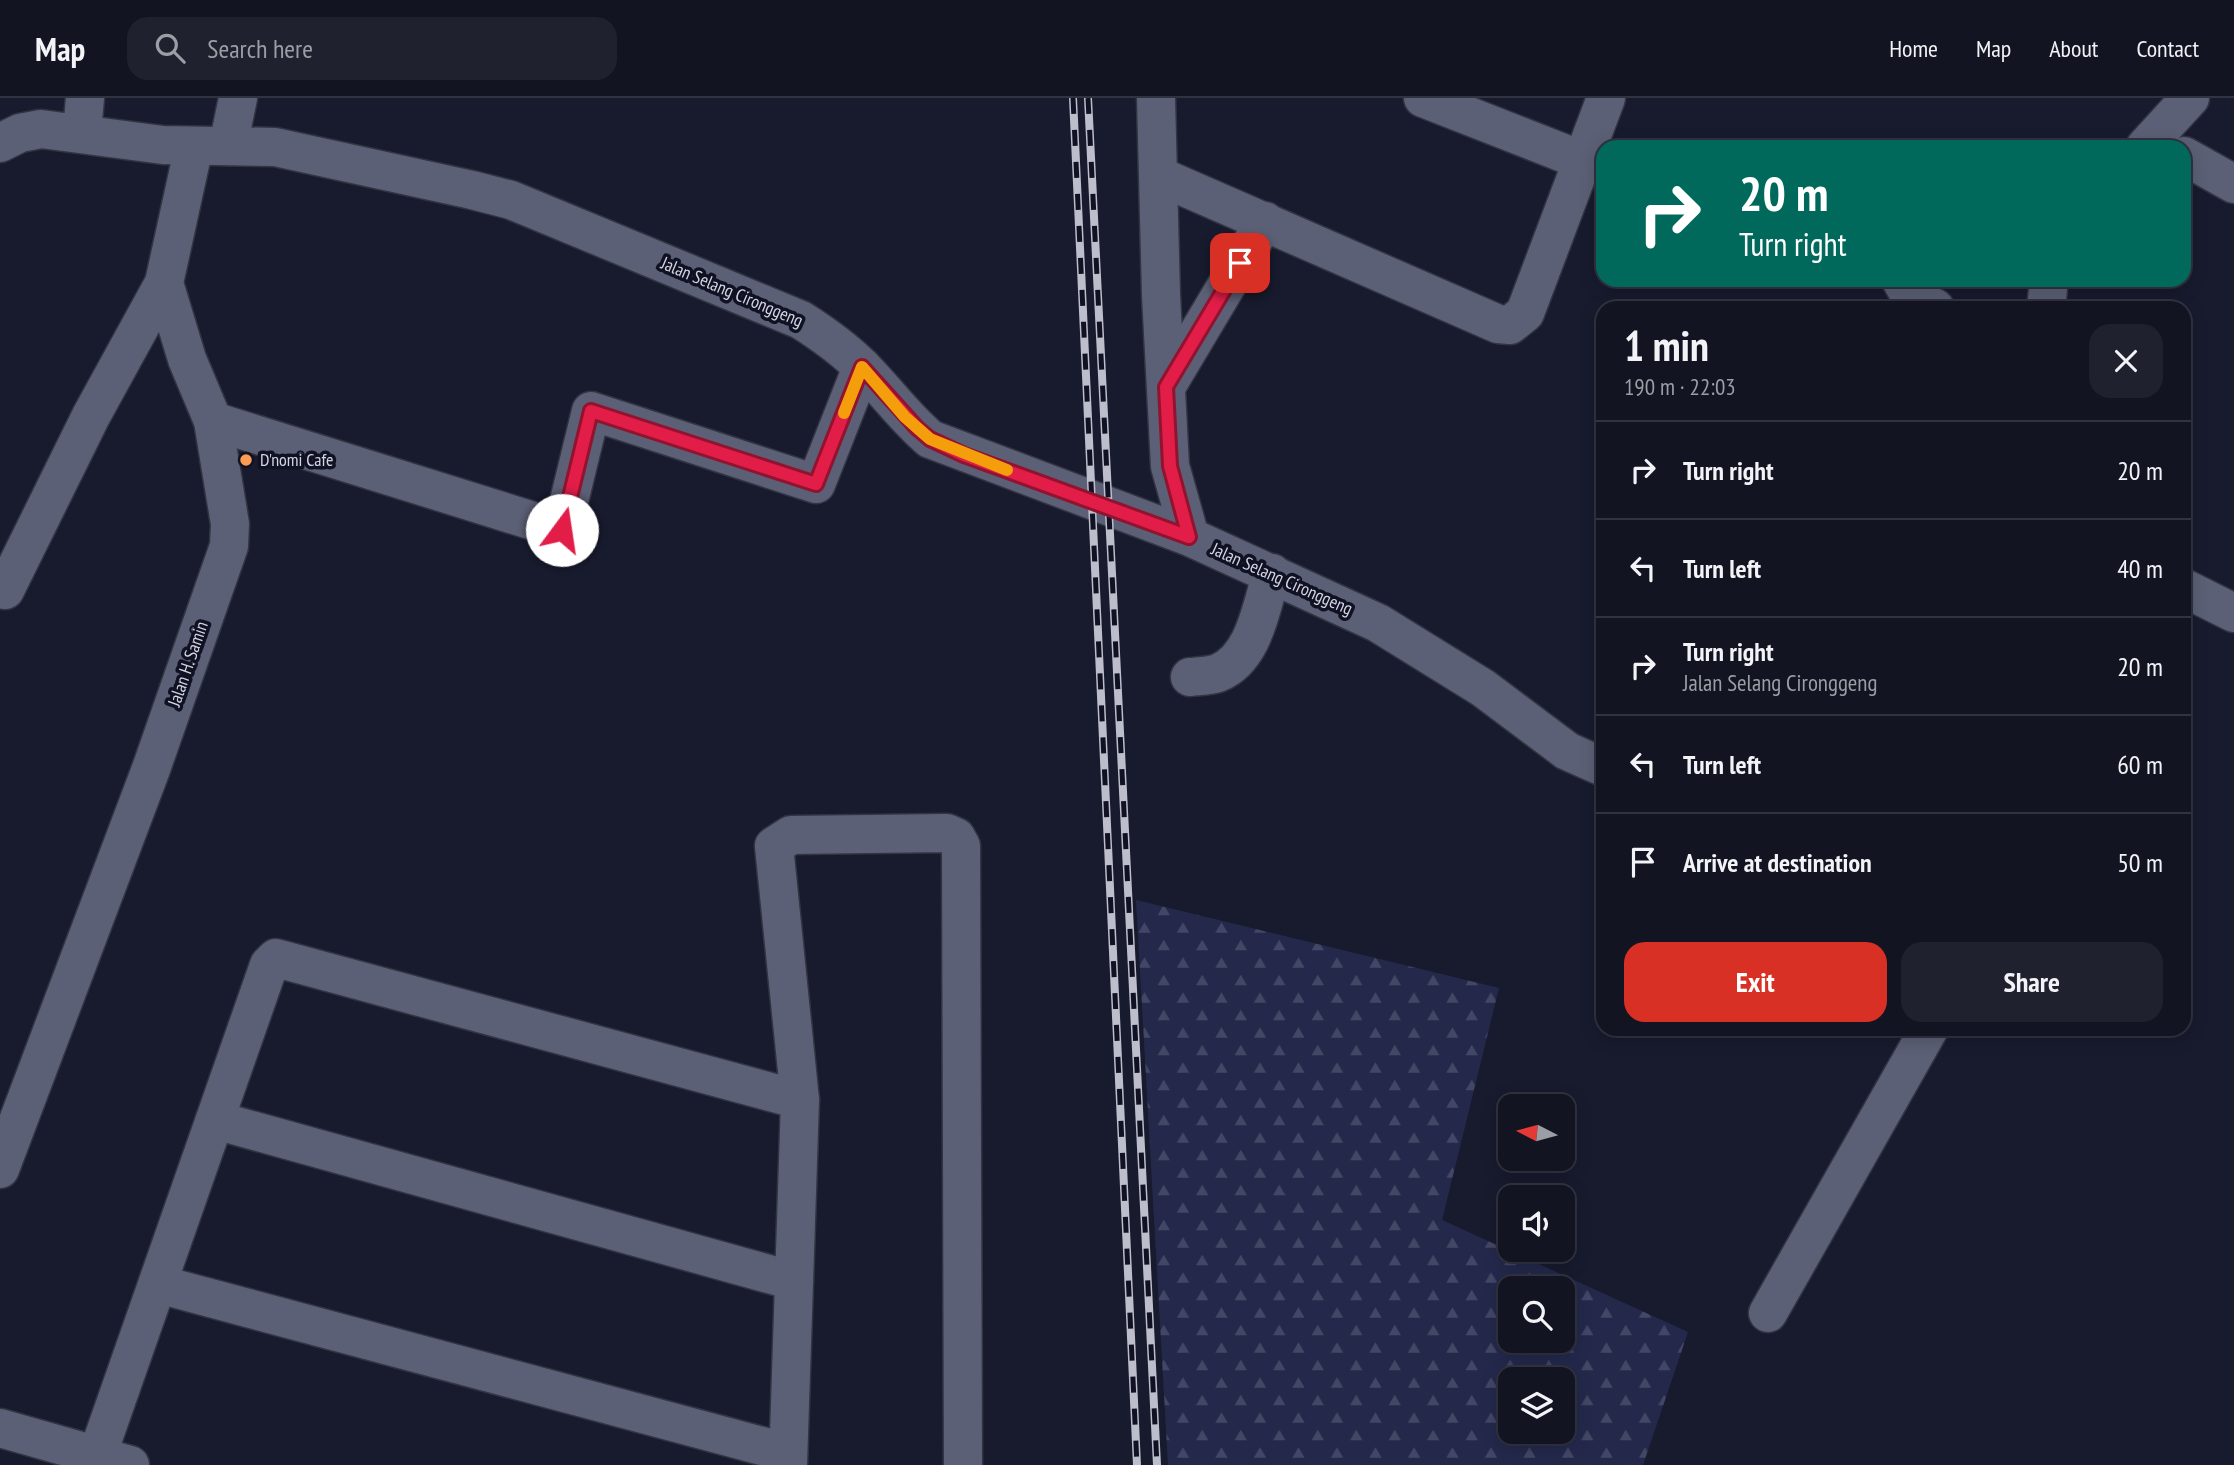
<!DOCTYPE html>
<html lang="en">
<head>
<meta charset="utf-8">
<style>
	:root { --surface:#121422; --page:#1f212f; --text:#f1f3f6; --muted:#9c9ea5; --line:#313340; --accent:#d93025 }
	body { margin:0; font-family:"PT Sans Narrow",sans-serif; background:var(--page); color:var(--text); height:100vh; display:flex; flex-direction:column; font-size:26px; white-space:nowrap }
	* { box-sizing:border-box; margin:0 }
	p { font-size:23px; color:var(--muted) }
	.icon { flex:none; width:38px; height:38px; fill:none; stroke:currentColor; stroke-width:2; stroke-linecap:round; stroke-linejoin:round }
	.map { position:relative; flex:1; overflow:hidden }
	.panel { position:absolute; left:1596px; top:203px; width:595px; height:735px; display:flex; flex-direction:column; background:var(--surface); border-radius:21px; box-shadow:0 4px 18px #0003,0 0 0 2px var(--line) }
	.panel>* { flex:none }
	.banner { position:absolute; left:1596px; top:42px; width:595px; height:147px; border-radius:21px; box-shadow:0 4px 18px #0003,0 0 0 2px var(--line); background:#00695c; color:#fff; overflow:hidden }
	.needle { width:46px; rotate:276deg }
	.controls { position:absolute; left:1498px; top:996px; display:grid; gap:14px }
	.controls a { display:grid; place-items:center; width:77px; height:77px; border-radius:14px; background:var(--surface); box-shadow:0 4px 18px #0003,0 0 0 2px var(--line); font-size:35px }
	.pin { position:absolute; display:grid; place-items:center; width:60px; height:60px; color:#fff; margin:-30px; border-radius:14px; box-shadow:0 4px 10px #0006 }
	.me { position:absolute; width:77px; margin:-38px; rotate:14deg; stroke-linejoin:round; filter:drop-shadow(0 0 5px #0008) }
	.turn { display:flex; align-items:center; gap:24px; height:147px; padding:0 28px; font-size:32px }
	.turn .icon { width:91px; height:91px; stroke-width:2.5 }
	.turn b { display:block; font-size:49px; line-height:60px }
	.round { display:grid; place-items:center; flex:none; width:74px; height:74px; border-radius:21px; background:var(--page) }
	.head { display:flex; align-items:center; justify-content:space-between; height:119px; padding:0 28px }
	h1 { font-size:42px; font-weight:700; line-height:52px }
	.primary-button { display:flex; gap:14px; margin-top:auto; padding:14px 28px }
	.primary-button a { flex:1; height:80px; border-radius:21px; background:var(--accent); color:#fff; font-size:28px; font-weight:700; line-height:80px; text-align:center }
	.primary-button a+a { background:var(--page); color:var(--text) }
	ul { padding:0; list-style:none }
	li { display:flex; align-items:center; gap:21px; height:98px; padding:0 28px; border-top:2px solid var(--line) }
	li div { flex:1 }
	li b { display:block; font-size:26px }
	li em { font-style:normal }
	header { display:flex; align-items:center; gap:42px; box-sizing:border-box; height:98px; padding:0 35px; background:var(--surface); border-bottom:2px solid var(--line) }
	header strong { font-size:33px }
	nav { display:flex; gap:38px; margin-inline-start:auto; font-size:24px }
	.search { width:490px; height:63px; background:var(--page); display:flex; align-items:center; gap:18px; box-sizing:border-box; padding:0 24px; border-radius:21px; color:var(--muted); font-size:26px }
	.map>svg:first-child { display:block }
	.forest { fill:url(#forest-firs); fill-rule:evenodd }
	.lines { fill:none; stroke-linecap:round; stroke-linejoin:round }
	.minor-casing { stroke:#323442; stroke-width:41 }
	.minor { stroke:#5c6076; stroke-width:38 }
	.rail-casing { stroke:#bcbecc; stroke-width:8 }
	.rail { stroke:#101224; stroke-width:5; stroke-dasharray:16; stroke-linecap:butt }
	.route-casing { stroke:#92132f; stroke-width:18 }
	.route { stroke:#e11d48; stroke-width:12 }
	.slow { stroke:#f59e0b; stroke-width:12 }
	.poi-dot { fill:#fc9d54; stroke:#101224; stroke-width:2.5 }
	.labels { text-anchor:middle; stroke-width:7; stroke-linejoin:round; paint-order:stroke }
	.street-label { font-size:18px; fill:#d3d5e2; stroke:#101224 }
	.poi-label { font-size:18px; fill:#d3d5e2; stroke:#101224; text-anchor:start }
</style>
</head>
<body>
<header>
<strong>Map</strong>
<div class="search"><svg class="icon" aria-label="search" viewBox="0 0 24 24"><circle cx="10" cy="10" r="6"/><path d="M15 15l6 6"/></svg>Search here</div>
<nav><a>Home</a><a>Map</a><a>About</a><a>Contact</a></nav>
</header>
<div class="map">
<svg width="2234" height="1367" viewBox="0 0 2234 1367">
	<defs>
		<pattern id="forest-firs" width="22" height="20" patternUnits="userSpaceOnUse" patternTransform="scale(1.75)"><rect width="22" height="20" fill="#24294c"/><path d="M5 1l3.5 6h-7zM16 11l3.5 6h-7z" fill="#434766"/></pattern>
	</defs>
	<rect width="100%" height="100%" fill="#181b2e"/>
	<path class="forest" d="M1136,802L1499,890L1442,1122L1688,1234L1643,1367H1168ZM1510,1190H1563V1242H1510ZM1510,1281H1563V1334H1510Z"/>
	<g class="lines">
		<defs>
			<g id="minor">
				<polyline points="1156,0 1161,197 1170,368 1190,439"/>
				<polyline points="1423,0 1581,62"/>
				<polyline points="82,34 85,0"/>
				<path d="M0,45L20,35L41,31L163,47L275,49L472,92L511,102L801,222C823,236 844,251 862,269C886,293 904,319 930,341L1190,439L1378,525L1483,590L1567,653L1603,669"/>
				<polyline points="228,48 238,0"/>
				<polyline points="2145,49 2190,0"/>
				<polyline points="2184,58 2234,86"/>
				<polyline points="1159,78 1498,226 1510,227 1525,215 1606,0"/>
				<polyline points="1901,182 1909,196 1935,210"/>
				<polyline points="2046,210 2049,182"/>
				<polyline points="1166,289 1265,123"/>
				<polyline points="213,323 562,432 591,313 816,386 862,269"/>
				<polyline points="2184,490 2234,515"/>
				<polyline points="5,492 91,318 164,185"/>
				<path d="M1190,579C1199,578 1210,578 1218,575C1255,560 1261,508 1272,475"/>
				<polyline points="215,1022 794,1183"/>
				<polyline points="0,1071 151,671 229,448 230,426 213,323 187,261 164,185 194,48"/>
				<polyline points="158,1186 788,1355"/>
				<polyline points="1768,1215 1929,931"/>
				<polyline points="0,1330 130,1367"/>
				<polyline points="97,1358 269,867 276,860 800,1002"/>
				<polyline points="788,1367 800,1002 774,748 791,737 947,735 956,739 961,748 963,1367"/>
			</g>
		</defs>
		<use href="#minor" class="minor-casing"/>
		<use href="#minor" class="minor"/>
		<defs>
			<g id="rail">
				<polyline points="1073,0 1137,1367"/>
				<polyline points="1088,0 1157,1367"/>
			</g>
		</defs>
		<use href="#rail" class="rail-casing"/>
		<use href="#rail" class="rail"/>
	</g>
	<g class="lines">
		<defs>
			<polyline id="route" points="562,432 591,313 816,386 862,269 917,330 930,341 964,357 1189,439 1170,368 1166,289 1240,165"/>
		</defs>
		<use href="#route" class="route-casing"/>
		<use href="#route" class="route"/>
		<polyline class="slow" points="844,315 862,269 905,319 930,341 1007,372"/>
	</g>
	<circle class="poi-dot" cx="246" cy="362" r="7"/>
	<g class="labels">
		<g class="street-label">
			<text transform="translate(732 194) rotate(23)" y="6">Jalan Selang Cironggeng</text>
			<text transform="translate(1282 481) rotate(24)" y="6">Jalan Selang Cironggeng</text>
			<text transform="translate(188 566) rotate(-71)" y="6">Jalan H. Samin</text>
		</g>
		<g class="poi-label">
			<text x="260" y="368">D'nomi Cafe</text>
		</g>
	</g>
</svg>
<div class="controls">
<a><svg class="needle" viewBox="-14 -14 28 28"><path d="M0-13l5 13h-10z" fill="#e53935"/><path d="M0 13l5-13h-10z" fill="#9c9ea5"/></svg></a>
<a><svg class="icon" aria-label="sound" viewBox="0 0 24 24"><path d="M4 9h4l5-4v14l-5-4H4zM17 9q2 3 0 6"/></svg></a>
<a><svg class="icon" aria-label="search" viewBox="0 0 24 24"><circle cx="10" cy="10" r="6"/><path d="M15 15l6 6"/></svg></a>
<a><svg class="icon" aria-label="layers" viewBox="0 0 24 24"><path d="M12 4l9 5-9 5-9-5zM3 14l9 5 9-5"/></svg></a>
</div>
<div class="pin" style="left:1240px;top:165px;background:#d93025"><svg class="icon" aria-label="arrive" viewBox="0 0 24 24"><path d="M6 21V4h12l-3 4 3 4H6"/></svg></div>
<svg class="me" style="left:562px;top:432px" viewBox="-20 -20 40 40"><circle r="19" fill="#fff"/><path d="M0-13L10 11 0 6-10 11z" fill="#e11d48"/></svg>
<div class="banner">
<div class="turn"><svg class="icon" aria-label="right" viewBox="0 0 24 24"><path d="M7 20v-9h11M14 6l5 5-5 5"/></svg><div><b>20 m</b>Turn right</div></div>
</div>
<section class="panel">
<div class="head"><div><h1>1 min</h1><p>190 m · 22:03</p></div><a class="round"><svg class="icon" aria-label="close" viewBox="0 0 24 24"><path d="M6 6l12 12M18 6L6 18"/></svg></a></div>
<ul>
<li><svg class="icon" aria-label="right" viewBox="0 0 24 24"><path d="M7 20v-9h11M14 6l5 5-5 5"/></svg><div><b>Turn right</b></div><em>20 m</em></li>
<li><svg class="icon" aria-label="left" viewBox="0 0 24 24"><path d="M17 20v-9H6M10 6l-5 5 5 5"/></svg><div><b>Turn left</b></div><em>40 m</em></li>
<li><svg class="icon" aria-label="right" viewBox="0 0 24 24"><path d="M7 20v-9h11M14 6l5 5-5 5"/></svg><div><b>Turn right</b><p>Jalan Selang Cironggeng</p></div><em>20 m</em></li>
<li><svg class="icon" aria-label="left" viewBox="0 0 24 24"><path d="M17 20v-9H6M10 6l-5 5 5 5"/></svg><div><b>Turn left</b></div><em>60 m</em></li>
<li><svg class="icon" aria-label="arrive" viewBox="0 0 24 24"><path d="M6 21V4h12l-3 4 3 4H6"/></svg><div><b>Arrive at destination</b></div><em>50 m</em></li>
</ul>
<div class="primary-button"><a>Exit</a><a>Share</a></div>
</section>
</div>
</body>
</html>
